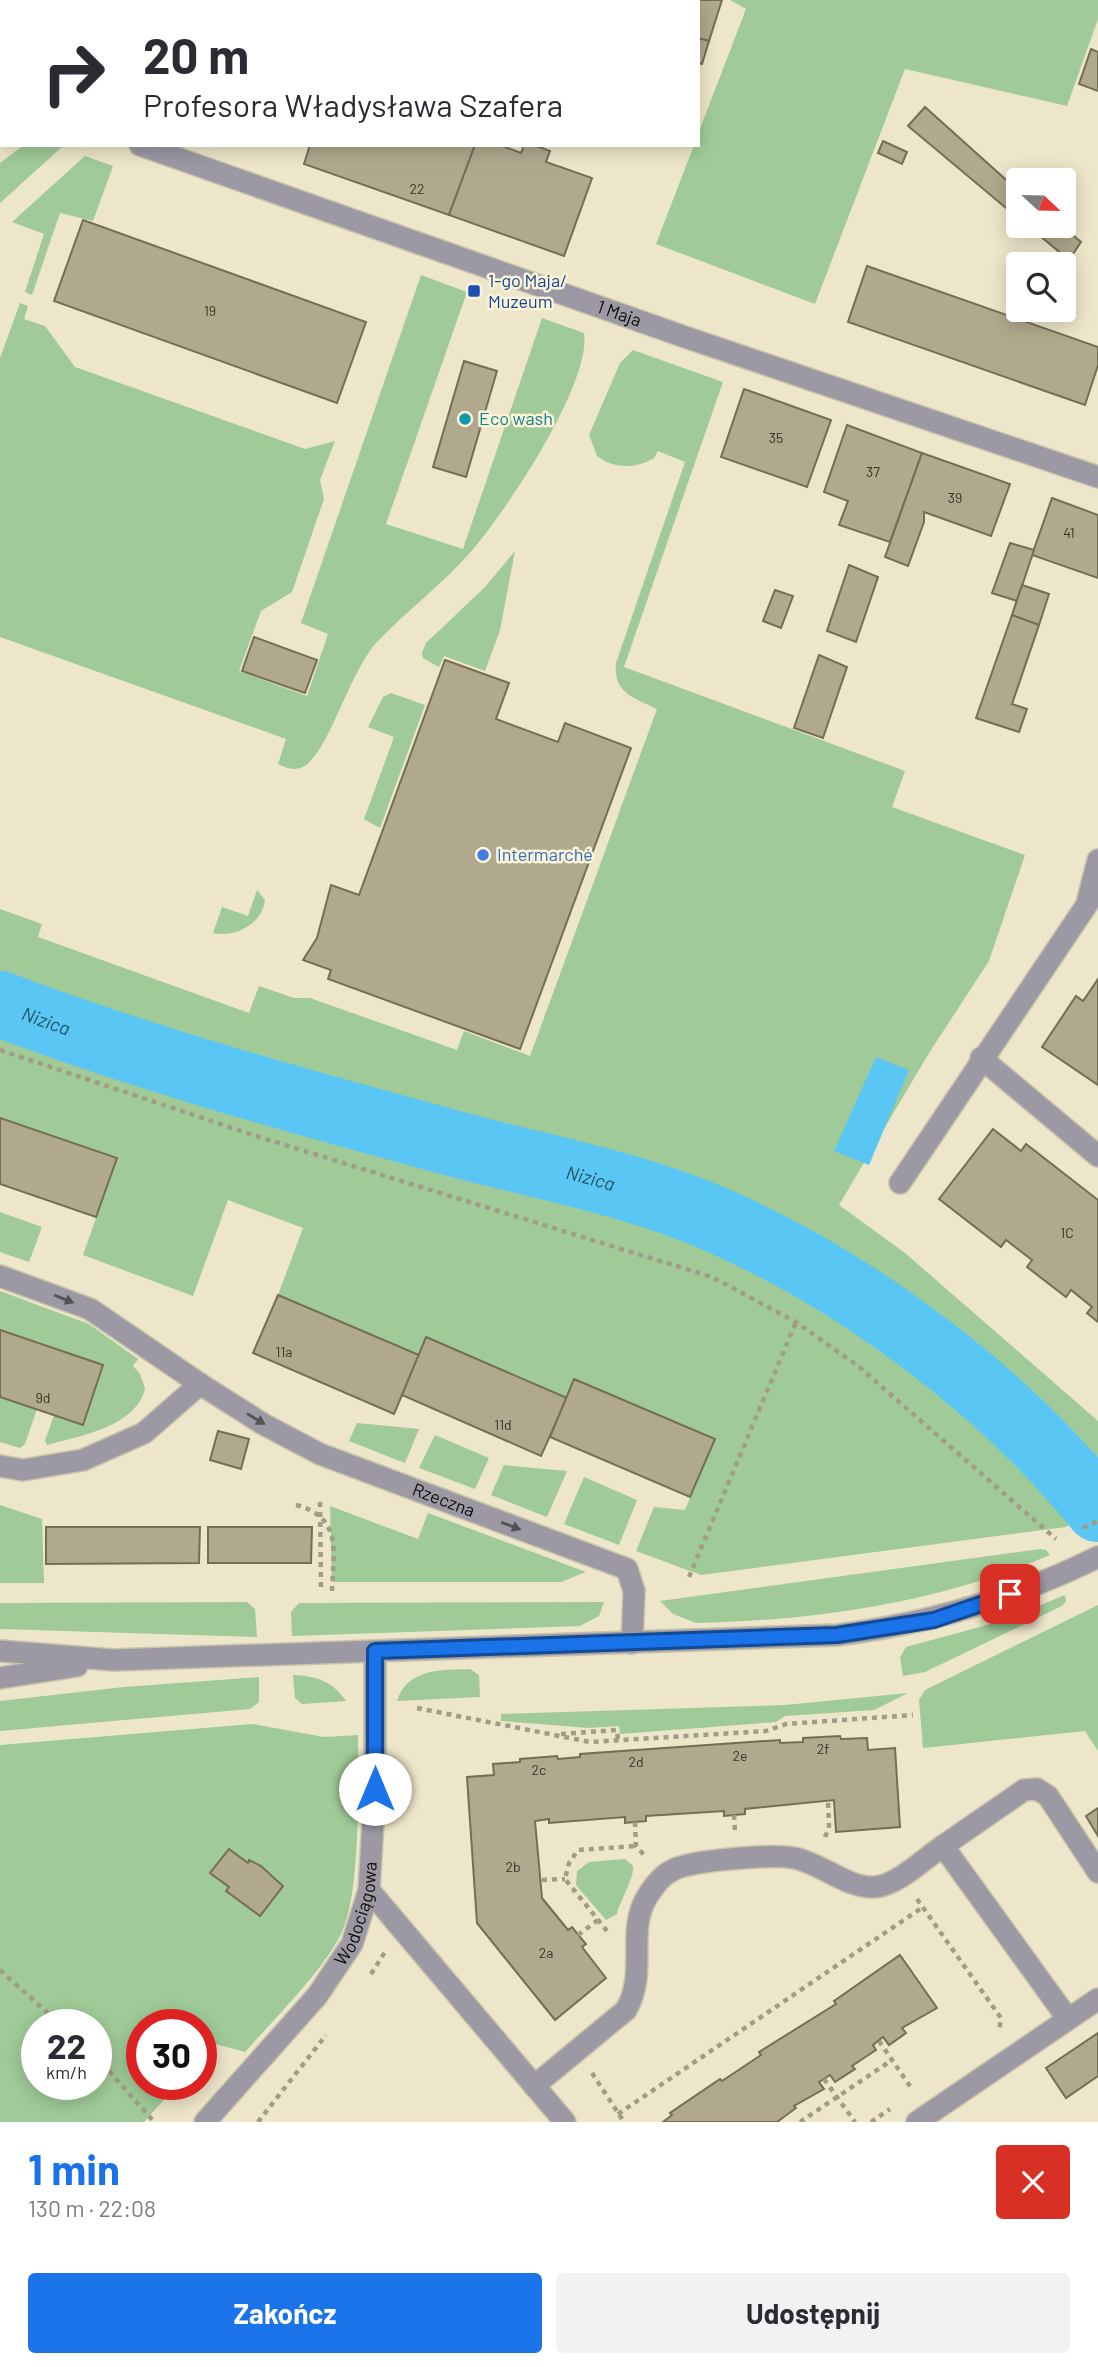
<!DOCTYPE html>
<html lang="pl">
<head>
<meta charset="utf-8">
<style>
	:root { --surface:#fff; --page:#f2f2f3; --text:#2b2b33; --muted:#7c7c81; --accent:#1a73e8 }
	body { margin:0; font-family:Barlow,sans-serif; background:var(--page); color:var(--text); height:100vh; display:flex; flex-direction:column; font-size:26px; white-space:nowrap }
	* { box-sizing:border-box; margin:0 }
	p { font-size:23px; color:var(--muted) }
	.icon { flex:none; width:38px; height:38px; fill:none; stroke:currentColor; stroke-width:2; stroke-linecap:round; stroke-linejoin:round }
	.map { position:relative; height:2122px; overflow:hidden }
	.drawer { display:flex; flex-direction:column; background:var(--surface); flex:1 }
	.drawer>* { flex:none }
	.hud { position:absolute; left:0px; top:0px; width:700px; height:147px; box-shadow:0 4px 18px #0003; background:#fff; color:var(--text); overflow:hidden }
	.needle { width:46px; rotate:112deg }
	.fabs { position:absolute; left:1006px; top:168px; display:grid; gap:14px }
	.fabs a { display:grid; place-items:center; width:70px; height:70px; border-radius:7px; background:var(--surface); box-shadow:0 4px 18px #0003; font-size:35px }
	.speed { position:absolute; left:21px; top:2009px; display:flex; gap:14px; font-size:35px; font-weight:700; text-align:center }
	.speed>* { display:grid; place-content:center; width:91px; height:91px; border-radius:50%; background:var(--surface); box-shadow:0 4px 18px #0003; line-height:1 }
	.speed small { font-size:18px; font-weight:400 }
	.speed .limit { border:10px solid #d22; background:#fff; color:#111 }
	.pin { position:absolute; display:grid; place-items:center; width:60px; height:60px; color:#fff; margin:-30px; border-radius:14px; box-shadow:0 4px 10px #0006 }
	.me { position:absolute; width:77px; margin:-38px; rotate:0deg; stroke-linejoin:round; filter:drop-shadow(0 0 5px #0008) }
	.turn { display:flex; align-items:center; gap:24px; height:147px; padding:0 28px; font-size:32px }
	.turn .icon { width:91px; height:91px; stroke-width:2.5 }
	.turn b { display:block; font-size:49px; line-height:60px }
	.round { display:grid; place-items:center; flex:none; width:74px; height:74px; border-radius:7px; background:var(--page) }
	.head { display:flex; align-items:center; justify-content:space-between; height:119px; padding:0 28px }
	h1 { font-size:42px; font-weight:700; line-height:52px; color:var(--accent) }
	.button { display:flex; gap:14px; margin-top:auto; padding:14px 28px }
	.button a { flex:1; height:80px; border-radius:7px; background:var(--accent); color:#fff; font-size:28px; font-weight:700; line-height:80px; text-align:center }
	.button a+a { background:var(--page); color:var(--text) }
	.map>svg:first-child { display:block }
	.green { fill:#a0cb98; fill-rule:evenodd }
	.water { fill:#5ac6f3 }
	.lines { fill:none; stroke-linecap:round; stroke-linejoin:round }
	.river { stroke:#5ac6f3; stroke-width:66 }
	.building { fill:#b0a98d; stroke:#746e54; stroke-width:2 }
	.lane-casing { stroke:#c9c3aa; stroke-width:24 }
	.street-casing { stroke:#c9c3aa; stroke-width:24 }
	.secondary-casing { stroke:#c9c3aa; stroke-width:24 }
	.path { stroke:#a19c86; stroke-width:4.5; stroke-dasharray:5 5; stroke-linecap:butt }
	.lane { stroke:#9c99a5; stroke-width:21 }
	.street { stroke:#9c99a5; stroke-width:21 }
	.secondary { stroke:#797485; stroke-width:21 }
	.oneway { fill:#555254 }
	.route-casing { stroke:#114b97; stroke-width:18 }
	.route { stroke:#1a73e8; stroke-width:12 }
	.transit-dot { fill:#1a4fb4; stroke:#fbf4d7; stroke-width:2.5 }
	.culture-dot { fill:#0f9aa8; stroke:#fbf4d7; stroke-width:2.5 }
	.shop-dot { fill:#3f7fe0; stroke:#fbf4d7; stroke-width:2.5 }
	.labels { text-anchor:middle; stroke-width:5; stroke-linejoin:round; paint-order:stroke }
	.number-label { font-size:14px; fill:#363226 }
	.transit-label { font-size:18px; fill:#164399; stroke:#fbf4d7; text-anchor:start }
	.street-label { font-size:18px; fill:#0e0b03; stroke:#fbf4d7 }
	.culture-label { font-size:18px; fill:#0d838f; stroke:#fbf4d7; text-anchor:start }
	.shop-label { font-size:18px; fill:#366cbe; stroke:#fbf4d7; text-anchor:start }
	.water-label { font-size:19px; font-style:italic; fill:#255366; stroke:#fbf4d7 }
</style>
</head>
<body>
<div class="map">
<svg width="1098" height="2122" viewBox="0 0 1098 2122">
	<rect width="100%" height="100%" fill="#ede6ca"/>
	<g class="green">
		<polygon points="730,0 1098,0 1098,19 1067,106 905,69 815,304 656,244 694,145 698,145 698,134 746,9"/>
		<polygon points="24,145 64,145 0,203 0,163"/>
		<polygon points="85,156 113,166 93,221 60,213 32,295 25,292 44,234 12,222"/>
		<path d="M421,275L467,292L386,524L463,549L542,318L584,333C592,384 503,516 468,555C440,586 407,611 379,640C350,668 329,754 303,767C294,771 286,768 278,764L286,739L0,637V358L20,303L28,306L24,319L45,326L75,367L305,449L335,441L320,480L324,499L292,592L261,611L239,671L307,696L328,634L301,623Z"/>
		<path d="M633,350L723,382L624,667L905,771L892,807L1025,855L989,961L929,1053L839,1205L905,1253L1098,1421V1488L1042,1424L913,1317L777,1222L712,1195L159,1049L0,982V909L42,924L38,937L249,1013L259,986L294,998H310L457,1050L464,1031L530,1056L657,709C634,698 613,693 616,663L685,462L658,451L654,458C637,469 613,469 597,456L589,435L620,363Z"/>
		<polygon points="515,551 500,630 485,671 444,656 439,667 423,658 422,653 426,643 485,587"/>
		<polygon points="391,693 425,705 380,828 364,819 394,737 368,727 383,697"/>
		<path d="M257,890L265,900C262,924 236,938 213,933L222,907L248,916Z"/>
		<path d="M0,1016C153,1075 314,1122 473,1165C549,1185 636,1201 709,1229C760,1248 807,1279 853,1309C940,1367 1022,1430 1087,1513L1066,1527L701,1575L636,1551L654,1507L685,1510L714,1439L574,1379L567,1398L427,1337L419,1355L278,1295L303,1228L228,1200L193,1296L83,1255L117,1158L0,1118Z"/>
		<polygon points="0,1212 42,1227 29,1262 0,1252"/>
		<path d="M0,1291L89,1324L138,1359L133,1366L140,1374L145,1389C135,1427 80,1436 47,1445L45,1441L54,1415L37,1409L25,1444L20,1448L0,1442Z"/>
		<polygon points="357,1423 419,1429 405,1463 349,1441"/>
		<polygon points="435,1435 489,1458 475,1489 419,1468"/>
		<polygon points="504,1465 567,1471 547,1517 491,1495"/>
		<polygon points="584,1477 637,1500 619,1545 564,1524"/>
		<polygon points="0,1505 42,1519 44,1583 0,1583"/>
		<polygon points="330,1506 418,1539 428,1513 586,1572 561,1582 332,1582"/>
		<path d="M1040,1549L1046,1550L1050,1555C936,1603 819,1620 696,1623L673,1614L660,1601Z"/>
		<polygon points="1065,1595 1066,1601 1062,1606 925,1672 903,1676 900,1657 906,1647 998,1622"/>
		<polygon points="247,1602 255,1609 257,1637 0,1629 0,1603"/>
		<polygon points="604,1602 599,1616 580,1626 292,1636 291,1612 299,1603"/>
		<polygon points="1098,1605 1098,1751 1085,1731 923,1748 919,1700 925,1690"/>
		<path d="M470,1669L479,1675L480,1697L397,1701C407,1668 442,1670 470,1669Z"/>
		<path d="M293,1675C317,1676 332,1681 346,1701L302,1704L295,1698Z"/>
		<polygon points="259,1677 259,1702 250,1709 0,1731 0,1701 124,1687"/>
		<polygon points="908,1693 874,1710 785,1716 776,1722 620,1734 619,1726 589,1728 501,1721 501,1714 785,1705"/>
		<path d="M252,1724L324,1737L358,1735C358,1783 361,1890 342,1932C324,1970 274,2019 245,2052L215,2044L201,2059V2025H142V2084H178L144,2122H0V1745ZM37,2025H96V2084H37Z"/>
		<path d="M625,1859L633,1866C635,1876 620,1901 617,1914L606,1920L576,1885L577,1871L589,1862Z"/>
	</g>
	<polygon class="water" points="876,1057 909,1070 869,1165 834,1151"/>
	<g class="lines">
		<path class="river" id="s1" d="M0,1004C153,1062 310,1104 467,1147C550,1169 638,1185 717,1220C856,1281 1003,1390 1098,1509"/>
	</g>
	<g class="building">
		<polygon points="276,0 354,0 359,2 275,2"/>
		<polygon points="486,0 574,0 579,2 486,2"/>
		<polygon points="582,0 722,0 709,41 698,38 698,2"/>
		<polygon points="698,38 709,41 702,64 698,63"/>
		<polygon points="1091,49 1098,52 1098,91 1079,84"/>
		<polygon points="925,107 1013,186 1019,179 1020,180 1018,218 908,126"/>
		<polygon points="883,141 907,152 902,164 878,153"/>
		<polygon points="310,145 475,145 449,215 304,164"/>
		<polygon points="475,145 500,145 521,153 524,145 534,145 550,151 546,162 592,178 564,256 449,215"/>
		<polygon points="83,220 366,322 337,403 54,301"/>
		<polygon points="1028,226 1062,226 1081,242 1069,260"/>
		<polygon points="867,266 1098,347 1098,365 1085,405 848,322"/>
		<polygon points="464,361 497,371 466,477 433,467"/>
		<polygon points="744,389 831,420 807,487 721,457"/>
		<polygon points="847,425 922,453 890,542 839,525 848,501 824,492"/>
		<polygon points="922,453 1010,484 991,536 924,512 924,522 908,566 885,557"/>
		<polygon points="1052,498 1098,515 1098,578 1032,555"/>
		<polygon points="1010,543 1034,550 1017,601 992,593"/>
		<polygon points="849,565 878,577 856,642 827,631"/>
		<polygon points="1022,585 1049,594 1039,625 1012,615"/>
		<polygon points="775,590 793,596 781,628 763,621"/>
		<polygon points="1012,615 1039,625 1012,704 1027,709 1019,732 976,718"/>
		<polygon points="254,637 317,660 305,693 242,671"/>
		<polygon points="819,655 847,667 823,738 794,728"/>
		<polygon points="445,660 509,683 496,719 558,742 565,723 631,748 520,1049 328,979 331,970 303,960 317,938 331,885 359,895"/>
		<polygon points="1098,979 1098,1085 1042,1047 1076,996 1083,1001"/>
		<polygon points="0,1118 117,1158 96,1217 0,1184"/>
		<polygon points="993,1129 1021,1151 1026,1144 1098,1200 1098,1322 1087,1313 1092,1307 1071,1290 1066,1297 1027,1267 1032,1260 1006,1240 1001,1247 939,1199"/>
		<polygon points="278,1295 419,1355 394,1414 253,1353"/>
		<polygon points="0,1330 103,1365 83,1425 0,1397"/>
		<polygon points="426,1337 567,1398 541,1456 402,1395"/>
		<polygon points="574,1379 715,1439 690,1497 550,1437"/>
		<polygon points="218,1431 249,1439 241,1469 210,1460"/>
		<polygon points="46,1527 200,1527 199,1563 46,1564"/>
		<polygon points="208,1527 312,1527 311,1563 208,1563"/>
		<polygon points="840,1736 841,1739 867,1738 868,1750 895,1748 900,1827 836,1832 834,1800 745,1809 745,1814 724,1816 724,1811 646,1816 646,1821 635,1822 625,1823 625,1817 549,1823 549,1819 535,1821 542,1898 568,1930 572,1927 586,1944 582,1947 606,1978 555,2020 477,1923 467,1777 494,1775 493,1764 520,1762 520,1759 557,1756 558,1759 580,1757 580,1754 780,1740 780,1743 803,1742 803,1738"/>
		<polygon points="1098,1808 1098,1836 1086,1816"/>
		<polygon points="229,1849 248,1863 249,1860 261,1866 283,1886 260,1916 226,1891 229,1887 210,1873"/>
		<polygon points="900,1955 937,2008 902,2028 906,2033 889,2045 883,2037 873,2045 876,2050 852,2066 855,2069 835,2082 830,2075 824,2079 819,2082 824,2089 794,2106 796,2108 777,2122 663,2122 672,2115 670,2113 720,2079 722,2081 761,2055 759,2052 836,2004 834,2001"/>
		<polygon points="1098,2033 1098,2076 1066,2098 1046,2068"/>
	</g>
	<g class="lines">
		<defs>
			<g id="lane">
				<polyline points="1088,899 1098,860"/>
				<polyline points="981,1058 1098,1156"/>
				<polyline points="900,1183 1098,888"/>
				<polyline points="1068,2019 943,1846 1024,1790 1037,1789 1048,1796 1098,1872"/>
				<path d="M534,2086L626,2010C648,1973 626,1931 647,1897C653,1887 662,1875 673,1870C691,1860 774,1854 794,1858C821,1863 848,1889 875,1887C898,1885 925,1858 943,1846"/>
				<polyline points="917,2122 1098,1999"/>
			</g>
			<g id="street">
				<polyline points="240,2 241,0"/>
				<path id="s2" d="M140,145L685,337L1098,477"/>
				<path id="s3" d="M0,1276L90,1309L200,1384L263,1424L320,1454L627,1569L634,1591L632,1643"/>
				<polyline points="0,1466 23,1470 83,1460 144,1433 200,1384"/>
				<path d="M0,1651L114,1660L837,1635C928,1624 1015,1598 1098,1557"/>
				<polyline points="0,1678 77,1666"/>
				<polyline points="369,1890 565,2122"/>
				<path id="s4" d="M205,2122L317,1996L352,1944L369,1890L375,1789V1651"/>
			</g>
			<g id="secondary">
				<polyline points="31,2 31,0"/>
				<polyline points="0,44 2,46"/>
				<polyline points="0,115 2,111"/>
			</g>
		</defs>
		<use href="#lane" class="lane-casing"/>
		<use href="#street" class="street-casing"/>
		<use href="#secondary" class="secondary-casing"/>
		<g class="path">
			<polyline points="0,1050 259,1137 712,1277 796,1322 858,1366 1056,1539"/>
			<polyline points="320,1502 321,1591"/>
			<path d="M296,1505C343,1517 333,1553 332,1591"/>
			<polyline points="1083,1528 1098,1521"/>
			<polyline points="689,1577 796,1322"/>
			<polyline points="417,1708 590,1742 766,1731 786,1724 913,1715"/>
			<polyline points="561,1734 617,1730 618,1740"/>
			<polyline points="734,1815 735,1832"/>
			<polyline points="635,1822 636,1846 645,1856"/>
			<polyline points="825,1837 829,1828 828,1800"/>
			<polyline points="542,1880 565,1879"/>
			<polyline points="917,1899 1001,2018 999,2032"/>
			<polyline points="607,1931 565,1879 569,1863 578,1850 636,1846"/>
			<polyline points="578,1935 598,1920"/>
			<polyline points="0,1970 61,2025"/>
			<polyline points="371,1974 385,1952"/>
			<polyline points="879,2041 912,2089"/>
			<polyline points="96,2056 154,2122"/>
			<polyline points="592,2073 624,2122"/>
			<polyline points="824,2079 855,2122"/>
			<polyline points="618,2114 923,1907"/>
			<polyline points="258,2122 326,2035"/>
			<polyline points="800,2122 892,2060"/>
			<polyline points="871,2122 890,2109"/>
		</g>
		<use href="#lane" class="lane"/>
		<use href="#street" class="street"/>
		<use href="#secondary" class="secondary"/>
	</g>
	<defs><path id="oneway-solid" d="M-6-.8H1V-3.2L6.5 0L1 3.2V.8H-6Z" transform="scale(1.75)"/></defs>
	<g class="oneway">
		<use href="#oneway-solid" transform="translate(64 1299) rotate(22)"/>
		<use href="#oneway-solid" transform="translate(256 1419) rotate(31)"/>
		<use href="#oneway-solid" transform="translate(511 1526) rotate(21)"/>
	</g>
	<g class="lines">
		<defs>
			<polyline id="route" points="375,1789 375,1651 837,1635 934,1620 1010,1594"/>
		</defs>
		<use href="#route" class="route-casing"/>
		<use href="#route" class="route"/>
	</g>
	<rect class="transit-dot" x="467" y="284" width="14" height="14" rx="3.5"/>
	<circle class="culture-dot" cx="465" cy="419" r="7"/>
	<circle class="shop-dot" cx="483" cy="855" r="7"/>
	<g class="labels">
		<g class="number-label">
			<text x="417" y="194">22</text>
			<text x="210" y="316">19</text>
			<text x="776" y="443">35</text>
			<text x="873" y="477">37</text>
			<text x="955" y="503">39</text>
			<text x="1069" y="538">41</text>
			<text x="1067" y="1238">1C</text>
			<text x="284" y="1357">11a</text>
			<text x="43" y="1403">9d</text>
			<text x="503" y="1430">11d</text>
			<text x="823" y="1754">2f</text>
			<text x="740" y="1761">2e</text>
			<text x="636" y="1767">2d</text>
			<text x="539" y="1775">2c</text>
			<text x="513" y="1872">2b</text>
			<text x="546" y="1958">2a</text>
		</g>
		<g class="transit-label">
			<text x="488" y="287">1-go Maja/<tspan x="488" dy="21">Muzeum</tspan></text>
		</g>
		<g class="street-label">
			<text dy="6" stroke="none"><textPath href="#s2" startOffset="508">1 Maja</textPath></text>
			<text dy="6" stroke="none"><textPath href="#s3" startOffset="500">Rzeczna</textPath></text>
			<text dy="6" stroke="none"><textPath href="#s4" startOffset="262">Wodociągowa</textPath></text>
		</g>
		<g class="culture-label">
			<text x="479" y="425">Eco wash</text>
		</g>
		<g class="shop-label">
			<text x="497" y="861">Intermarché</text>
		</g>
		<g class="water-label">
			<text dy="7" stroke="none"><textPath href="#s1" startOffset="49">Nizica</textPath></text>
			<text dy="7" stroke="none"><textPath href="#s1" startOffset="616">Nizica</textPath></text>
		</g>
	</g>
</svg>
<div class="fabs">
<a><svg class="needle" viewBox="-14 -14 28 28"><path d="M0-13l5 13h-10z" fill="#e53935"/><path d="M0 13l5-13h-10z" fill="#7c7c81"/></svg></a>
<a><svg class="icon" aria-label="search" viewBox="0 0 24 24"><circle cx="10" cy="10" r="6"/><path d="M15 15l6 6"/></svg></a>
</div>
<div class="speed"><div>22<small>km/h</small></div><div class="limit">30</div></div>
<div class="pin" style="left:1010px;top:1594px;background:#d93025"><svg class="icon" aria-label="arrive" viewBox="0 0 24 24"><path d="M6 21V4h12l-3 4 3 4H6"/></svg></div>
<svg class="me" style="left:375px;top:1789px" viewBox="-20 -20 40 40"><circle r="19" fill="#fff"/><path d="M0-13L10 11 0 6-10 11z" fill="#1a73e8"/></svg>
<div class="hud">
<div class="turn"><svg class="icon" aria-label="right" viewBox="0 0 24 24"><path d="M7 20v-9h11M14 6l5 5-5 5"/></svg><div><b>20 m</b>Profesora Władysława Szafera</div></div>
</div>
</div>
<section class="drawer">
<div class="head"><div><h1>1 min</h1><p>130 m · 22:08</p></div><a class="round" style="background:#d93025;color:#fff"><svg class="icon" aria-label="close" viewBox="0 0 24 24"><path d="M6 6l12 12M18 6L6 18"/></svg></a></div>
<div class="button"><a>Zakończ</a><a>Udostępnij</a></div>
</section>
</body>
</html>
